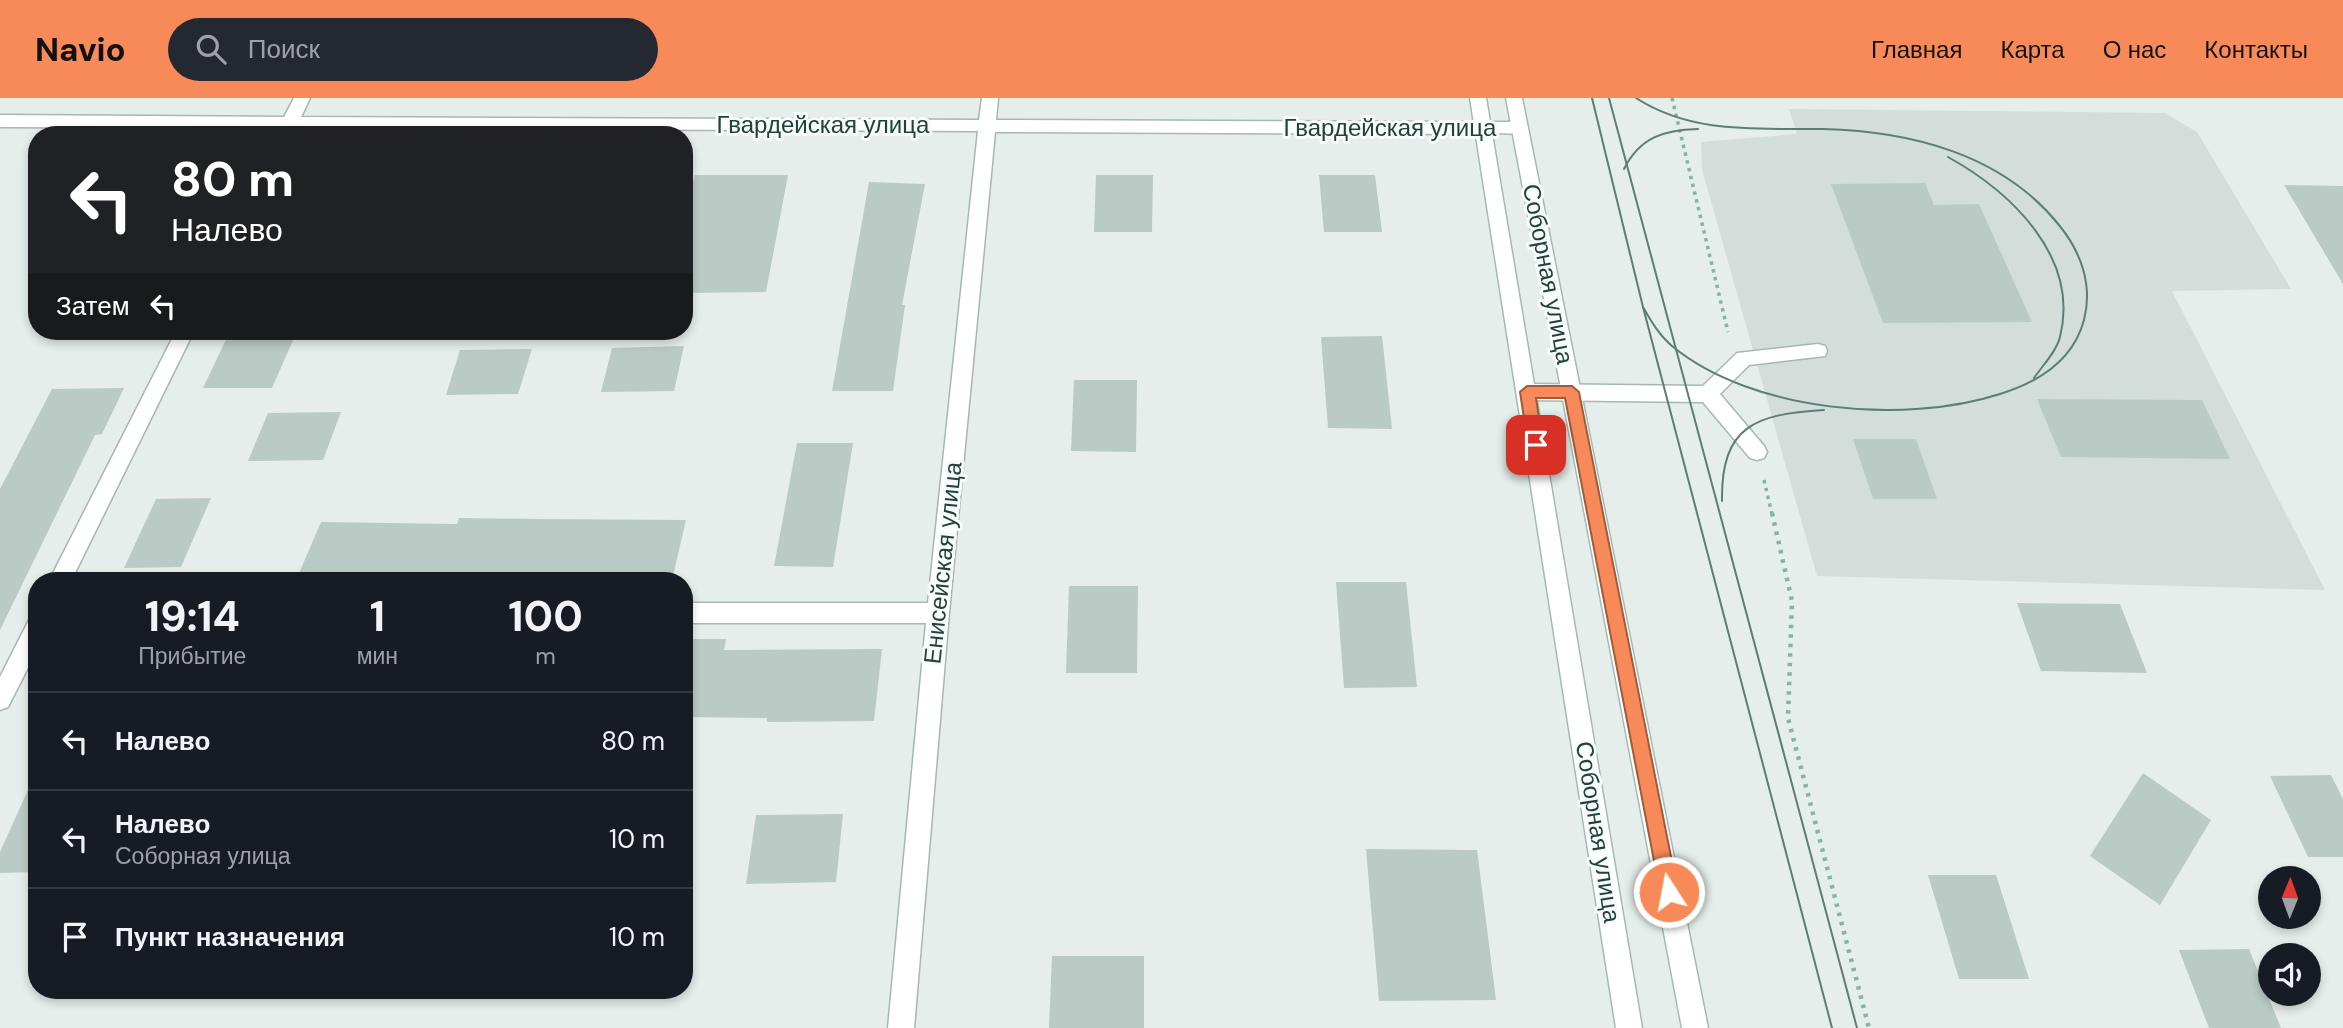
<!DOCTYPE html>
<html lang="ru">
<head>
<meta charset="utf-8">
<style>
	:root { --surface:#171b24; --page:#242831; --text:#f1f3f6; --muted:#9ea1a6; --line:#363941; --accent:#f88a59 }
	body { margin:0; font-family:"DM Sans",sans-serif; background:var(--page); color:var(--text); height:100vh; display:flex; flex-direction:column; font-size:26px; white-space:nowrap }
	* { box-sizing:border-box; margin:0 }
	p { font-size:23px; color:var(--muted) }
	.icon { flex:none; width:38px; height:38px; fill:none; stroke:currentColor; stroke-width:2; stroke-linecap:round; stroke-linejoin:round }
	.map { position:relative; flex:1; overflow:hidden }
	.side { position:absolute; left:28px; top:474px; width:665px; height:427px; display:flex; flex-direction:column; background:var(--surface); border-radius:28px; box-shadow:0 4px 10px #0003 }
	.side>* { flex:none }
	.hud { position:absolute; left:28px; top:28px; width:665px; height:214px; border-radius:28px; box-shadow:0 4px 10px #0003; background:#202124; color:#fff; overflow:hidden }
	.needle { width:46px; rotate:1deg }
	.buttons { position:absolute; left:2258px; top:768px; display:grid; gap:14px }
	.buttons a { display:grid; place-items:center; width:63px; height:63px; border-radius:50%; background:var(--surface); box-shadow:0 4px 10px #0003; font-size:35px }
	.pin { position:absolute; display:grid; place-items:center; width:60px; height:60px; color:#fff; margin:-30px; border-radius:14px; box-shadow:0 4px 10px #0006 }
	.me { position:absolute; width:77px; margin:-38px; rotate:349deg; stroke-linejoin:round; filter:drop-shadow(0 0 5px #0008) }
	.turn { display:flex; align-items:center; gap:24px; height:147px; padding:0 28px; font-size:32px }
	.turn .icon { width:91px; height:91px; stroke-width:2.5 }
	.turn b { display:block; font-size:49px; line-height:60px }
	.then { display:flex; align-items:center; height:66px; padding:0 28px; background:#0003; gap:14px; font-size:26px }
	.eta { display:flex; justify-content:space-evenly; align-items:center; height:119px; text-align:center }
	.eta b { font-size:42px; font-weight:700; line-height:49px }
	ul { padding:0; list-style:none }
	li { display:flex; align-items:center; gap:21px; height:98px; padding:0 28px; border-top:2px solid var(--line) }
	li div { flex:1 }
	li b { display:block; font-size:26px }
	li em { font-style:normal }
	header { display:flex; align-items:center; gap:42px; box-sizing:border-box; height:98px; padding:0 35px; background:var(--accent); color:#111 }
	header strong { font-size:33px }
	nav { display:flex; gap:38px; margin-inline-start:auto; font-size:24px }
	.search { width:490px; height:63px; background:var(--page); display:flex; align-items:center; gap:18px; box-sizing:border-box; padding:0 24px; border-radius:38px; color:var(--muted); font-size:26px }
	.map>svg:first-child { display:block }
	.built { fill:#d3deda }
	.building { fill:#bacac4 }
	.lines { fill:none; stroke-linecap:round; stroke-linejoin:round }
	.service-casing { stroke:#a7b7b3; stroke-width:3 }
	.minor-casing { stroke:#a7b7b3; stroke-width:3 }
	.secondary-casing { stroke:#a2bbb4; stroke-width:3 }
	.path-far1 { stroke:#84b3a7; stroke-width:3.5; stroke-dasharray:3.5 4.5; stroke-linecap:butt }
	.path { stroke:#84b3a7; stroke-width:4.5; stroke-dasharray:3.5 6; stroke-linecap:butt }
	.service { fill:#fff; fill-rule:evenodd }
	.minor { fill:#fff; fill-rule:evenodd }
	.secondary { fill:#fff; fill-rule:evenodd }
	.tram { stroke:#5d7d76; stroke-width:2 }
	.route { fill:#f88a59; stroke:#a15a3a; stroke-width:2 }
	.labels { text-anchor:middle; stroke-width:6; stroke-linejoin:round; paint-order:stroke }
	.street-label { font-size:24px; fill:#23413b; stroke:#f6faf8 }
</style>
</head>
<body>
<header>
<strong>Navio</strong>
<div class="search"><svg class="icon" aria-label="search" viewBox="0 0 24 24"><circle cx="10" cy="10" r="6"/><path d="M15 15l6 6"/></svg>Поиск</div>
<nav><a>Главная</a><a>Карта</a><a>О нас</a><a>Контакты</a></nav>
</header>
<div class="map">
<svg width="2343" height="930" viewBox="0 0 2343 930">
	<rect width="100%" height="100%" fill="#e5eeeb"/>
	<polygon class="built" points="1789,11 2165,15 2197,34 2291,191 2172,193 2325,492 1817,478 1702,72 1701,44 1797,36"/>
	<g class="building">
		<polygon points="695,77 788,77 766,194 684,195 684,116"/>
		<polygon points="1096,77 1153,77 1152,134 1094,134"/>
		<polygon points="1319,77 1375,77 1382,134 1324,134"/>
		<polygon points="869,84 925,86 902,207 905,207 893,293 832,293"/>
		<polygon points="1925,85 1934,107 1979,106 2032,224 1883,225 1831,86"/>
		<polygon points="2284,87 2343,88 2343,186"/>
		<polygon points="230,233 297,233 272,290 203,290"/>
		<polygon points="1382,238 1392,331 1328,330 1321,239"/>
		<polygon points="684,248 674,293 601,294 612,250"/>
		<polygon points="532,251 518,296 446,297 460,252"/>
		<polygon points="1074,282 1137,282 1136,354 1071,353"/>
		<polygon points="124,290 102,336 95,337 0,532 0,391 52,291"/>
		<polygon points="2037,301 2202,302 2230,361 2061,359"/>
		<polygon points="341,314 323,362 248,363 268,315"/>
		<polygon points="1853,341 1916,341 1937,401 1873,401"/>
		<polygon points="797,345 853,345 833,469 774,468"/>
		<polygon points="211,400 181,469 124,470 156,401"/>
		<polygon points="459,420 539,421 686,422 673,478 382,475 380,481 297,480 321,424 457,426"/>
		<polygon points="1336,484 1406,484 1417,589 1344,590"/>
		<polygon points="1069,488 1138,488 1137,575 1066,575"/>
		<polygon points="2017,505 2120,506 2147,575 2041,573"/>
		<polygon points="684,541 726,541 724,552 882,551 874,623 767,624 767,620 684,619"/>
		<polygon points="37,672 37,774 0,775 0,754"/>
		<polygon points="2143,675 2211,722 2160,807 2090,758"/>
		<polygon points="2331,677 2343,701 2343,759 2308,759 2270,678"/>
		<polygon points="843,716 836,784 746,786 756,717"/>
		<polygon points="1366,751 1477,752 1496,902 1379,903"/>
		<polygon points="1928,777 1996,777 2029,881 1959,881"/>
		<polygon points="2249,851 2281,930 2209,930 2179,852"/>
		<polygon points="1052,858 1144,858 1144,930 1049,930"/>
	</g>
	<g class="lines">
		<defs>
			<g id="service">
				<polygon points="294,0 310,0 301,19 979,22 982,0 998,0 996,22 1483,24 1491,30 1483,36 995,34 949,515 914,930 888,930 926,525 684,525 684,505 928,505 978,33 295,30 292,37 276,37 278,30 0,29 0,17 284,19"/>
				<polygon points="176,233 194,233 71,483 49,483"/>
				<polygon points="1818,246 1825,248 1827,253 1825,258 1749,267 1720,296 1764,348 1767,354 1764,360 1757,362 1750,360 1703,304 1527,302 1520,299 1517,294 1520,289 1527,286 1703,288 1737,255"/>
				<polygon points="37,519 37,552 8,609 0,612 0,579 29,522"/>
			</g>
			<polygon id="minor" points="1483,24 1519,24 1527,30 1519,36 1477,34 1475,30"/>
			<g id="secondary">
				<polygon points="1470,0 1486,0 1642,930 1616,930"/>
				<polygon points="1506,0 1522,0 1708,930 1682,930"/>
			</g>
		</defs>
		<use href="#service" class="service-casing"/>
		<use href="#minor" class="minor-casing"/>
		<use href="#secondary" class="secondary-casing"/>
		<g class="path-far1">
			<polyline points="1672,0 1728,234"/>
			<polyline points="1764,382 1772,416"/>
		</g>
		<polyline class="path" points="1772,415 1792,503 1788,620 1869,930"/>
		<use href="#service" class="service"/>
		<use href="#minor" class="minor"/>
		<use href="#secondary" class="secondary"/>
		<g class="tram">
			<polyline points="1592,0 1643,209 1832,930"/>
			<polyline points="1609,0 1857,930"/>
			<path d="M1636,0C1693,37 1759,30 1823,31C1910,33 2002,56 2059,127C2081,154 2093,187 2084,222C2073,263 2039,284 2000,296C1904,327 1752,314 1672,248C1659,237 1651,223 1643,209"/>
			<path d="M1948,59C2011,94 2080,159 2060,239C2056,254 2043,267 2034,280"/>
			<path d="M1624,71C1640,39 1664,32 1698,31"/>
			<path d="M1722,403C1721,328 1755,316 1824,312"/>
		</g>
	</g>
	<polygon class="route" points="1527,288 1572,288 1579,294 1678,794 1675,801 1669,803 1663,801 1660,794 1565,300 1536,300 1543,347 1536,353 1528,347 1520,294"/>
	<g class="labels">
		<g class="street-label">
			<text x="823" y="35">Гвардейская улица</text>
			<text x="1390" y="38">Гвардейская улица</text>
			<text transform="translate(1548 176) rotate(79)" y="8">Соборная улица</text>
			<text transform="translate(943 465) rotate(-84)" y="8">Енисейская улица</text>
			<text transform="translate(1598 734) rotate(81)" y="8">Соборная улица</text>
		</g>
	</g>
</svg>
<div class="buttons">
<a><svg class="needle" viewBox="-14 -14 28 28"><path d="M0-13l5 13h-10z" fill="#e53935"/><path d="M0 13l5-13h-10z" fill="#9ea1a6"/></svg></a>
<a><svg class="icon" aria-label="sound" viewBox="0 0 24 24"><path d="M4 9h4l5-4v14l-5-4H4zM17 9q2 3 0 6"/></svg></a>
</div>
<div class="pin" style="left:1536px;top:347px;background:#d93025"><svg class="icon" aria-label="arrive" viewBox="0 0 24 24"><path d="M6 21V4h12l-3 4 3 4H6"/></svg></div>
<svg class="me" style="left:1669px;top:794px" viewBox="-20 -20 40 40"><circle r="17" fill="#f88a59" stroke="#fff" stroke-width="3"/><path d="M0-11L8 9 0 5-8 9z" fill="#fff"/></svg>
<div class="hud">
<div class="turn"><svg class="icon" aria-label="left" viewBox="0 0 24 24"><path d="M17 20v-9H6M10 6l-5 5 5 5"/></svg><div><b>80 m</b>Налево</div></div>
<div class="then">Затем<svg class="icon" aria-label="left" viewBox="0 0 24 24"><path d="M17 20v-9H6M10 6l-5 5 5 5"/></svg></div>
</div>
<section class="side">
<div class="eta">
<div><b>19:14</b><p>Прибытие</p></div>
<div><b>1</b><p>мин</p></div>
<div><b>100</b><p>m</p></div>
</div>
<ul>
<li><svg class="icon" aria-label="left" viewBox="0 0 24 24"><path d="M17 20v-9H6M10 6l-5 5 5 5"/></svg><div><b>Налево</b></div><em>80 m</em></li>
<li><svg class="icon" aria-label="left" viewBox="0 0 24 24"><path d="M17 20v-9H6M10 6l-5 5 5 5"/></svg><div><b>Налево</b><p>Соборная улица</p></div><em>10 m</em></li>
<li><svg class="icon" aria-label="arrive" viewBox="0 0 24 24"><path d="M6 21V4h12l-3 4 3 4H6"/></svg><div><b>Пункт назначения</b></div><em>10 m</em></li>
</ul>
</section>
</div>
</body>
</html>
